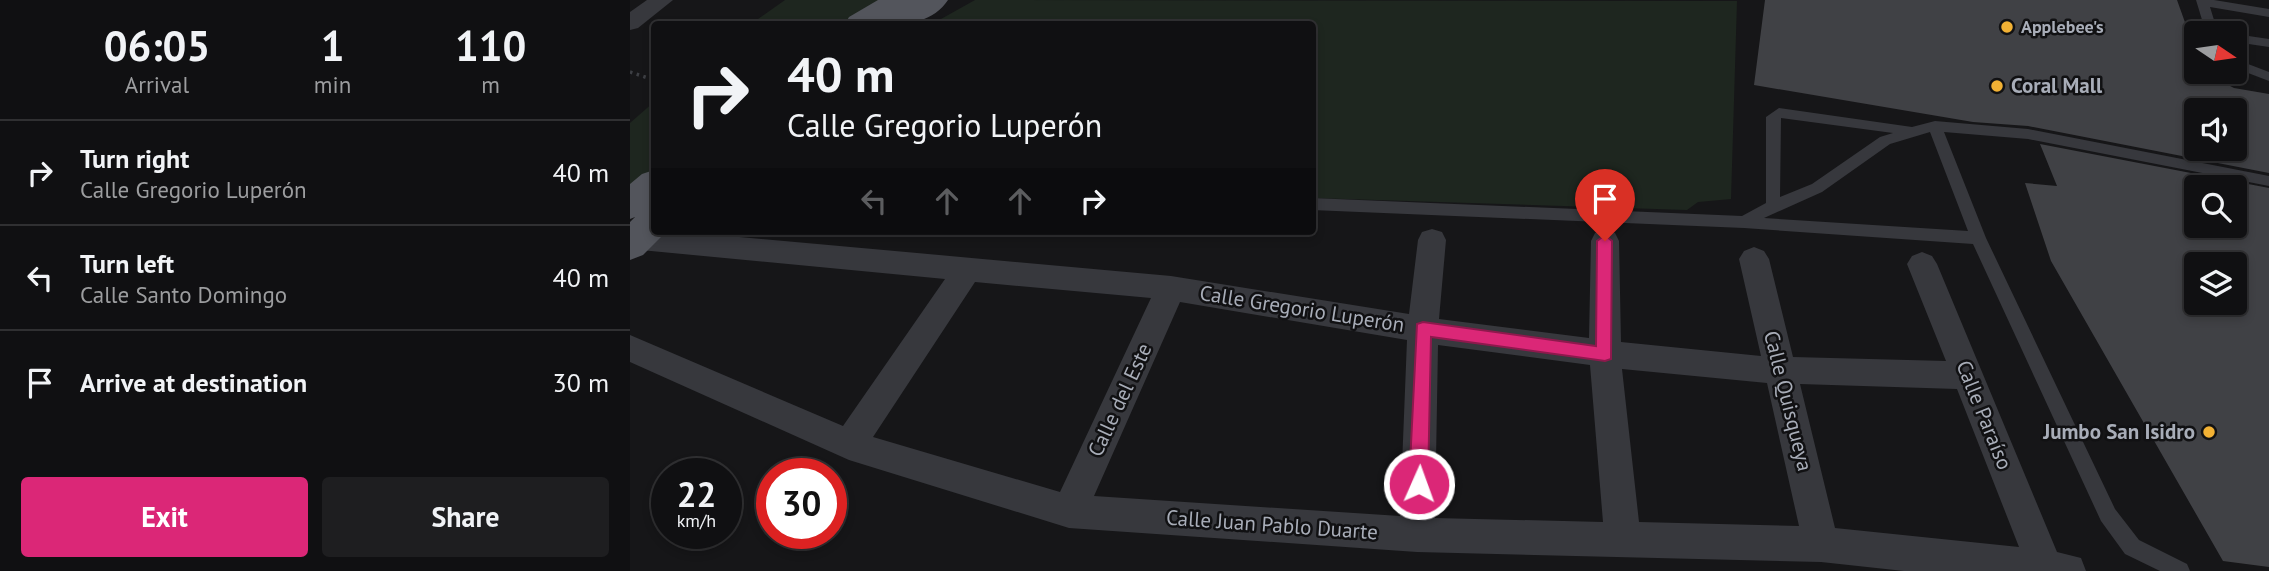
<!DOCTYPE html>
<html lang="en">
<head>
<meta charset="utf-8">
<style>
	:root { --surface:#101012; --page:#1e1e20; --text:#f1f3f6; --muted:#9c9d9f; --line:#303032; --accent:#db2777 }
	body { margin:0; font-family:"PT Sans",sans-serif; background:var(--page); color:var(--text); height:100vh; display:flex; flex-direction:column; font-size:26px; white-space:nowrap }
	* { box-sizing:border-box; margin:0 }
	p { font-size:23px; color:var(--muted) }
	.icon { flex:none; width:38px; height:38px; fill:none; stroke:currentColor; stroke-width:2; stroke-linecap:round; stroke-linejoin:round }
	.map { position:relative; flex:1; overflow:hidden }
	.panel { display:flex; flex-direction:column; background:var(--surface); width:630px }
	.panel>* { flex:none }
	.guide { position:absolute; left:21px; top:21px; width:665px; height:214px; border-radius:7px; box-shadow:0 4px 10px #0003,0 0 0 2px var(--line); background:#101012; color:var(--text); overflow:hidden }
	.needle { width:46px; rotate:103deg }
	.fabs { position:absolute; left:1554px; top:21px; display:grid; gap:14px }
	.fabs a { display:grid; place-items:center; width:63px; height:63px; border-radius:7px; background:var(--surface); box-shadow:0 4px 10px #0003,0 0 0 2px var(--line); font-size:35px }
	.speed { position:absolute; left:21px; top:458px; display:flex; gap:14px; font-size:35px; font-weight:700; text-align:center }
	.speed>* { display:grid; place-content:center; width:91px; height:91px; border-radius:50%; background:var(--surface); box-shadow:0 4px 10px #0003,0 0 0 2px var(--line); line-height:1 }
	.speed small { font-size:18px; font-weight:400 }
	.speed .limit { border:10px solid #d22; background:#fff; color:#111 }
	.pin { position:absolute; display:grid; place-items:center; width:60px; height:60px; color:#fff; margin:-72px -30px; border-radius:50% 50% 50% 0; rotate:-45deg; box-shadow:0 0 7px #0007 }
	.pin .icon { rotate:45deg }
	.me { position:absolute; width:77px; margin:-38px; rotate:2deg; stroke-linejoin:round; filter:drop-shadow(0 0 5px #0008) }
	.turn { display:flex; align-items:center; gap:24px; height:147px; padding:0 21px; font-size:32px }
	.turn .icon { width:91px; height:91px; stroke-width:2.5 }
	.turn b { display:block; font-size:49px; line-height:60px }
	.lanes { display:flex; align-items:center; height:66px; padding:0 21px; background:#0003; justify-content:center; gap:35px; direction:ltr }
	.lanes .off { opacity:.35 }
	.eta { display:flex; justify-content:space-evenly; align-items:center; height:119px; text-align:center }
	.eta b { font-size:42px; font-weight:600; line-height:49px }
	.action { display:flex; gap:14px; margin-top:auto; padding:14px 21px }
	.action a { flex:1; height:80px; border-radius:7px; background:var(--accent); color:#fff; font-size:28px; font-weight:600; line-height:80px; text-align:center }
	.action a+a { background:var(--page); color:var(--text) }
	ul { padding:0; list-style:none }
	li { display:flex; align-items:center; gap:21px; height:105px; padding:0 21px; border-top:2px solid var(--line) }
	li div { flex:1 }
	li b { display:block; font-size:26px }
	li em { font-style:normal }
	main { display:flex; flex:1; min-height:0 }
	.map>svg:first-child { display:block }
	.green { fill:#1e261f }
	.building { fill:#404145; fill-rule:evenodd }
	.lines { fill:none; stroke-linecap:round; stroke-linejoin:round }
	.path { stroke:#3d3f44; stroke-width:3.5; stroke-dasharray:2.5 4.5; stroke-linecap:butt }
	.lane { fill:#37383d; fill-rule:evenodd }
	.street { fill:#37383d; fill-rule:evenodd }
	.primary { fill:#53555c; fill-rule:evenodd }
	.route { fill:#db2777; stroke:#8e194d; stroke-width:2 }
	.poi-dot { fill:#f2b134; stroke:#111113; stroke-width:2.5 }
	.labels { text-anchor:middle; stroke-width:5; stroke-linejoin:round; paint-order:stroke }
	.far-poi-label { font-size:18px; font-weight:bold; fill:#a8adb8; stroke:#111113; text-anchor:start }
	.poi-label { font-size:21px; font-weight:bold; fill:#a8adb8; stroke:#111113; text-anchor:start }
	.street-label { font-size:21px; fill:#a8adb8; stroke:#111113 }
</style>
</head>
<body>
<main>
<section class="panel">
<div class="eta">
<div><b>06:05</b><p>Arrival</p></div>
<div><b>1</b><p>min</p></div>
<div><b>110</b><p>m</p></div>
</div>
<ul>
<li><svg class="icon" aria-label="right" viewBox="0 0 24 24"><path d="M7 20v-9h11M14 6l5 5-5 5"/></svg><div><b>Turn right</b><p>Calle Gregorio Luperón</p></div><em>40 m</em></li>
<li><svg class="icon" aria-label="left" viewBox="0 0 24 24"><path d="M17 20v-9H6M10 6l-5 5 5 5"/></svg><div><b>Turn left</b><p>Calle Santo Domingo</p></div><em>40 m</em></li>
<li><svg class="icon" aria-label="arrive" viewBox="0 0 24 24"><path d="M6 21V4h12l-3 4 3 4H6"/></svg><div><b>Arrive at destination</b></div><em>30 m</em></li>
</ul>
<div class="action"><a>Exit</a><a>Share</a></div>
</section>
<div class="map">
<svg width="1639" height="571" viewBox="0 0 1639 571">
	<rect width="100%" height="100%" fill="#161618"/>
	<g class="green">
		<polygon points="155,0 258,0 217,24 121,24"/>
		<polygon points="345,0 1107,1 1101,199 1068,202 1057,210 683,198 682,24 302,24"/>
		<polygon points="24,102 24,169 0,190 0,123"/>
	</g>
	<g class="building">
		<path d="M1135,0H1547L1566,53V72H1573L1604,88L1639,94V173L1398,126L1343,122L1124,85ZM1566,110H1605V149H1566Z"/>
		<path d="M1410,144L1639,188V567L1593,561L1421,261L1395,183L1427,186ZM1566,187H1605V226H1566ZM1566,264H1605V303H1566Z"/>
	</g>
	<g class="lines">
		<polyline class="path" points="0,72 24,80"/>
		<g class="lane">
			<polygon points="1566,0 1584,0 1639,9 1639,17 1580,7 1588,33 1576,33"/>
			<polygon points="1605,34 1639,39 1639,47 1605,42"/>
			<polygon points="1605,59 1639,72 1639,81 1605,68"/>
			<path d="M1149,108L1282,127L1305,121L1398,129L1639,176V186L1398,139L1314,132L1356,238L1485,509L1509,540L1557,564L1560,571H1530L1495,554L1471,521L1343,244L1114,228L682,210V198L1112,216L1136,203V117ZM1151,118L1263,133L1250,137L1182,184L1150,197ZM1300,132L1338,231L1134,218L1192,192L1260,144Z"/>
		</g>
		<g class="street">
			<polygon points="17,0 43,0 8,28 0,30 0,12"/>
			<path d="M0,227L541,276L779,314L788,240L792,232L802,229L812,232L816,240L809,319L959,338L961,241L965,233L975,230L985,233L989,241L991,342L1131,356L1109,259L1114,251L1124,247L1134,251L1139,259L1163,357L1316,361L1277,264L1282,256L1292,252L1302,256L1307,264L1427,552L1451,558L1456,571H1274L1191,562L787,552L439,528L219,460L0,362V335L213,426L315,279L0,249ZM345,282L521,298L430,492L243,437ZM550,302L777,340L770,516L464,496ZM808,345L960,365L973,522L805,518ZM992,369L1137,383L1169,526L1009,522ZM1170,384L1327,389L1389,547L1205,528Z"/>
		</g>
		<g class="primary">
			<path d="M248,0H318C296,33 249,24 215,24L219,17Z"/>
			<polygon points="24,170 24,204 19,209 24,207 24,231 37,231 13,255 0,260 0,222 5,217 0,219 0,184 12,174"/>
		</g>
	</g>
	<polygon class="route" points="975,235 982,241 981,359 975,361 801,337 798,484 795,490 789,492 782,490 779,484 787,324 793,322 966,346 967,241"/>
	<g class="poi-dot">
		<circle cx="1377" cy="27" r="7"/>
		<circle cx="1367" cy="86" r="7"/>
		<circle cx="1579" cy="432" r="7"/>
	</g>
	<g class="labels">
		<g class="far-poi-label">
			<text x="1391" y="33">Applebee's</text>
		</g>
		<g class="poi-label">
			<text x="1381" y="93">Coral Mall</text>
			<text x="1565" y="439" text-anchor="end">Jumbo San Isidro</text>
		</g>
		<g class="street-label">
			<text transform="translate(672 309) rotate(9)" y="7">Calle Gregorio Luperón</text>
			<text transform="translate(490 400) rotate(-65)" y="7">Calle del Este</text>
			<text transform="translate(1158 401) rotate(76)" y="7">Calle Quisqueya</text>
			<text transform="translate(1354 415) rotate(68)" y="7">Calle Paraíso</text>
			<text transform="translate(642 525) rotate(4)" y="7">Calle Juan Pablo Duarte</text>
		</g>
	</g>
</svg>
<div class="fabs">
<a><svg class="needle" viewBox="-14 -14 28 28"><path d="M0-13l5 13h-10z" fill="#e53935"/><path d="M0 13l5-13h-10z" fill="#9c9d9f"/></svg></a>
<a><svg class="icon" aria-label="sound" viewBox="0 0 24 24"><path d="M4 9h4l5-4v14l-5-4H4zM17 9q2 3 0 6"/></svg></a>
<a><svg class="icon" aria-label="search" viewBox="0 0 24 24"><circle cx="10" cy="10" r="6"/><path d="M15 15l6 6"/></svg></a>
<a><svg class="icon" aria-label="layers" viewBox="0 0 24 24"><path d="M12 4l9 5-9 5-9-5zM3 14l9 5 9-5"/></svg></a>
</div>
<div class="speed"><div>22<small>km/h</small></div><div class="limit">30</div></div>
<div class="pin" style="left:975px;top:241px;background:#d93025"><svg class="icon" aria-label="arrive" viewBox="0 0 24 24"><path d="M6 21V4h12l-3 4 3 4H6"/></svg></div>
<svg class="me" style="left:789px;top:484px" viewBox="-20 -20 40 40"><circle r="17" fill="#db2777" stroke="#fff" stroke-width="3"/><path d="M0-11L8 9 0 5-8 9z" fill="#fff"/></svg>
<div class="guide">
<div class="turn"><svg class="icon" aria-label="right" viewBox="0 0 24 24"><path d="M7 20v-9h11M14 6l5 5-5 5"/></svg><div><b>40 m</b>Calle Gregorio Luperón</div></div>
<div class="lanes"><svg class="icon off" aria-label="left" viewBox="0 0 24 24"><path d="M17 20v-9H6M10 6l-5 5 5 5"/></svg><svg class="icon off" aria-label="ahead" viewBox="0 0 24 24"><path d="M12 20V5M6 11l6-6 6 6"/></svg><svg class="icon off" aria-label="ahead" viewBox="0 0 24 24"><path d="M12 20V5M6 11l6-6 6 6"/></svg><svg class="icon" aria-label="right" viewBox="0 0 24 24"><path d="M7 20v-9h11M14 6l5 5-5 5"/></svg></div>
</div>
</div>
</main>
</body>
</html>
